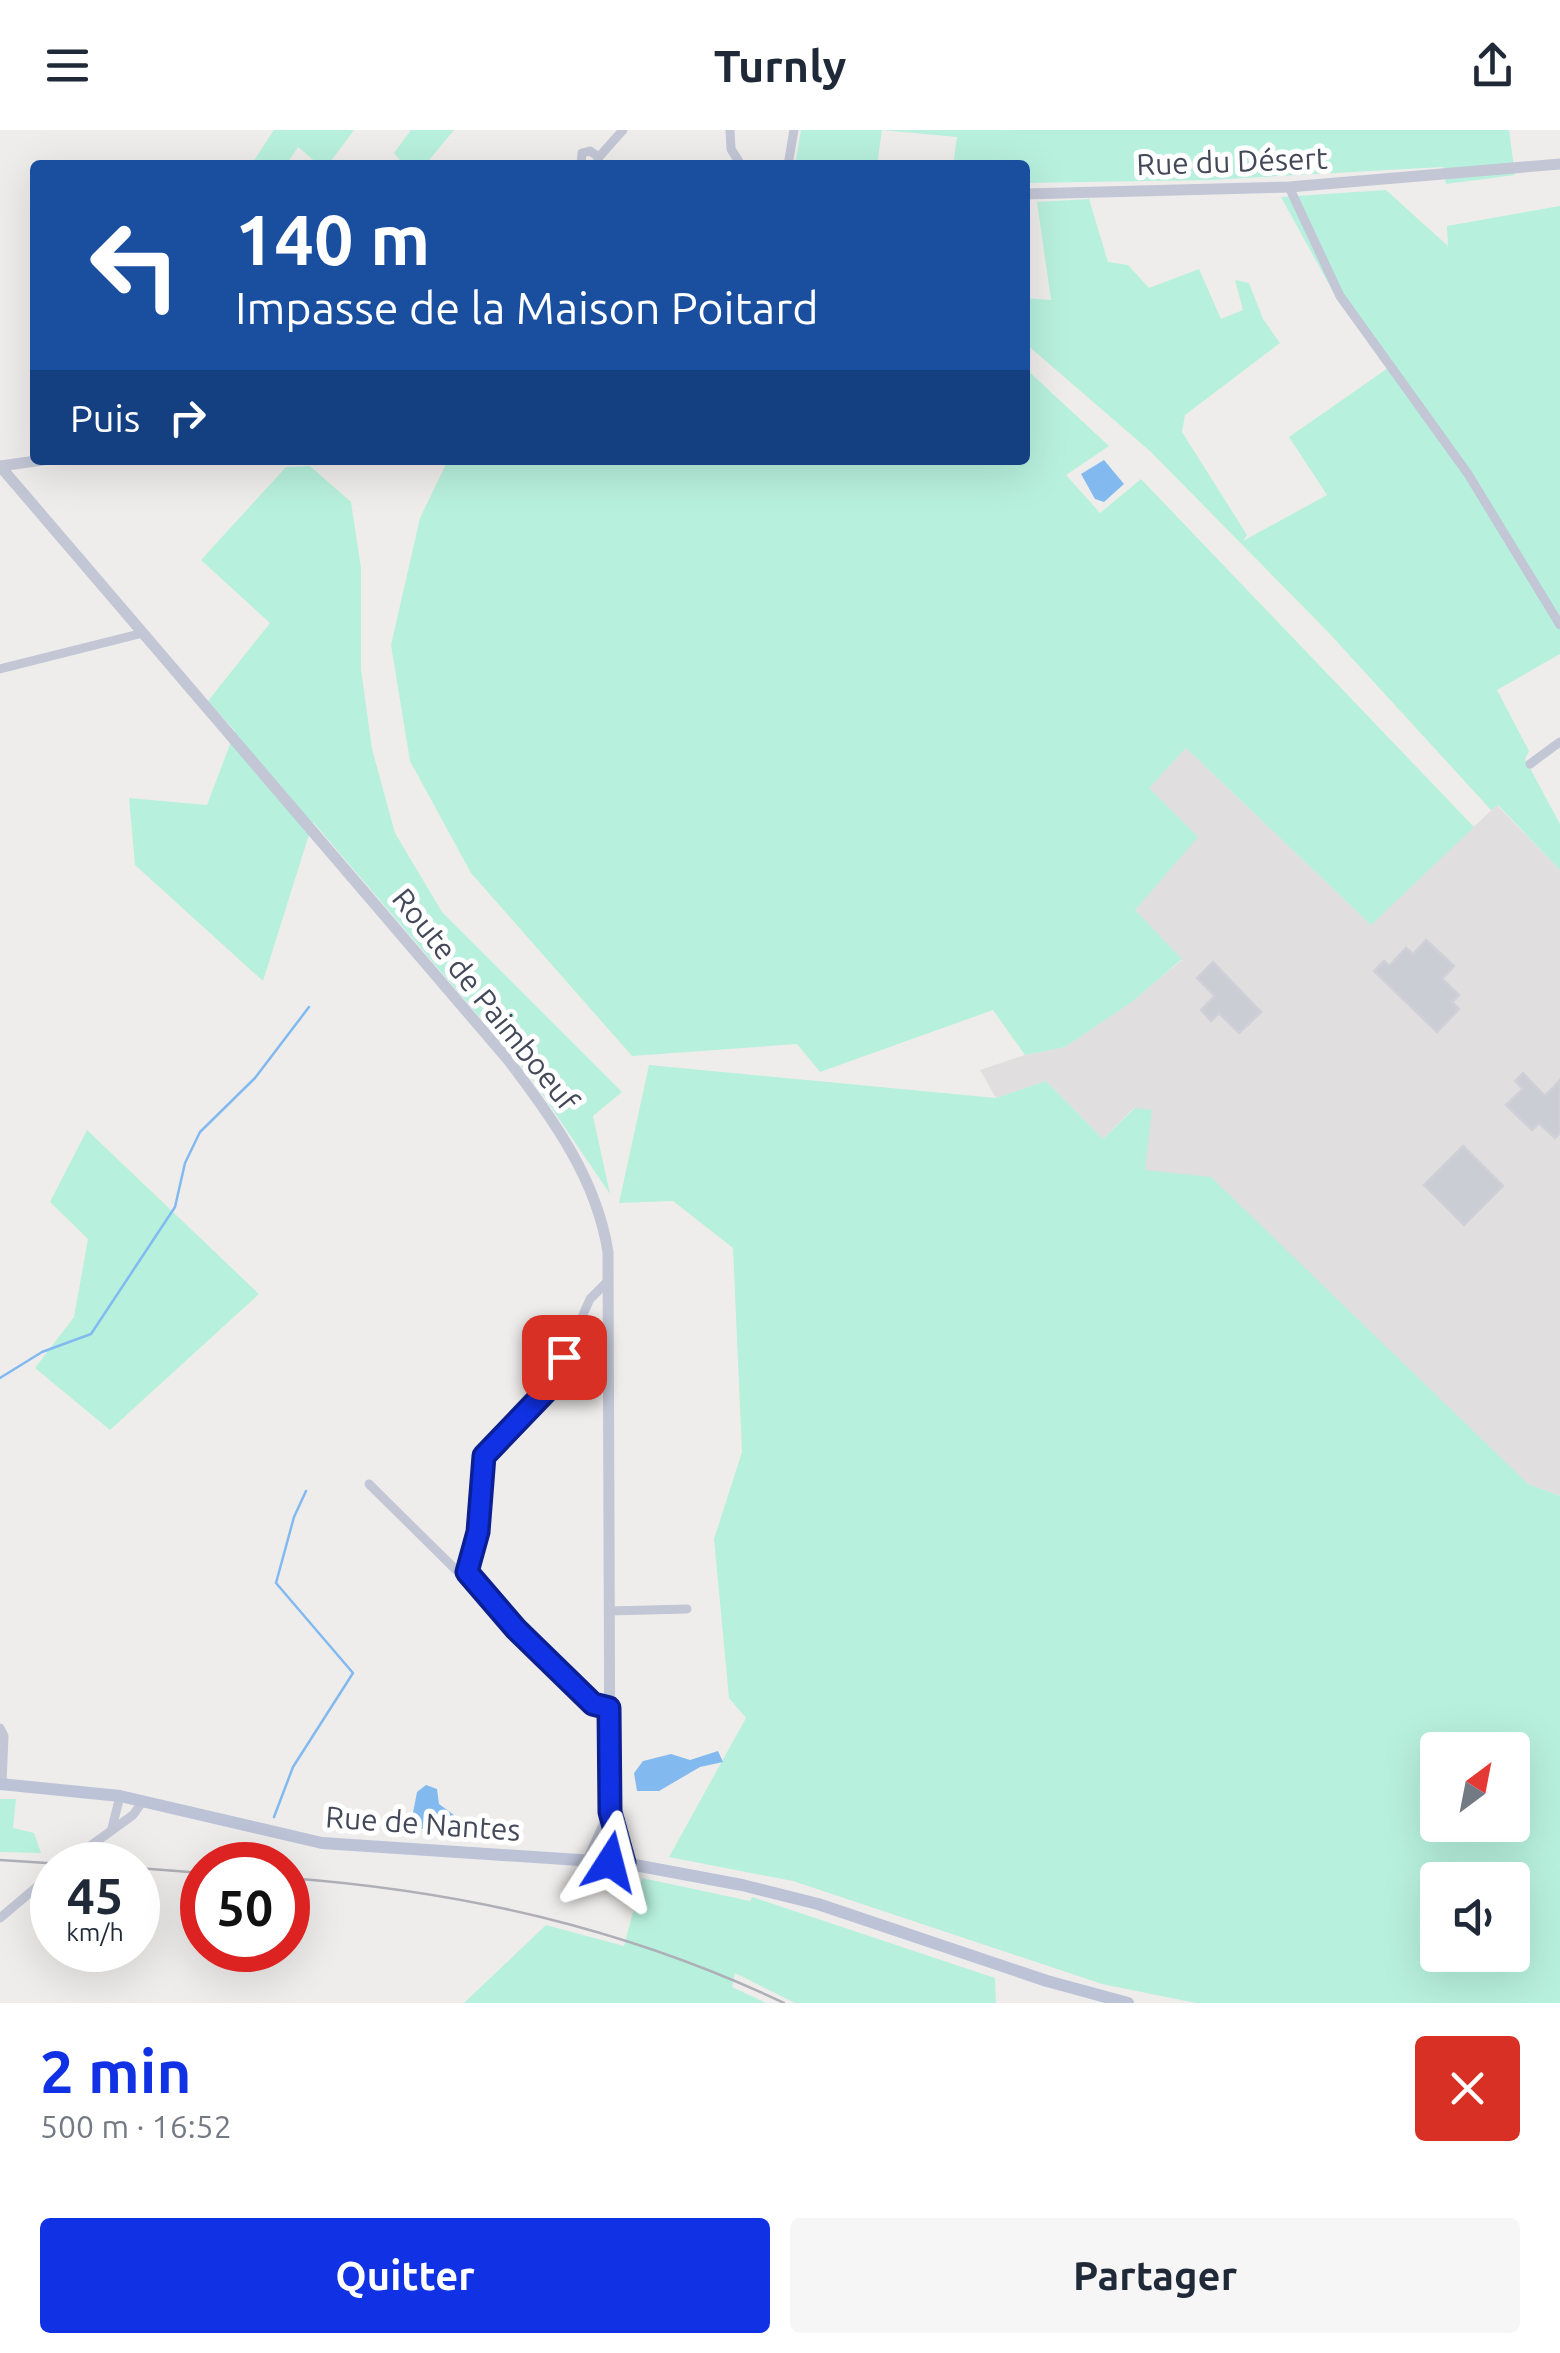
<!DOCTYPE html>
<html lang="fr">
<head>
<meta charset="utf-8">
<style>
	:root { --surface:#fff; --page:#f6f6f7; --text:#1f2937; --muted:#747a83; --accent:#1132e4 }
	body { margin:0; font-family:Ubuntu,sans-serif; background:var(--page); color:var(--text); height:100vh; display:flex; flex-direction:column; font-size:38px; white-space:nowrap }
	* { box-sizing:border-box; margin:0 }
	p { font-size:32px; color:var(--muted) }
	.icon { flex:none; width:55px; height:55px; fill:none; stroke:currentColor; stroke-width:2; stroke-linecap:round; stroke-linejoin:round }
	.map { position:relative; height:1873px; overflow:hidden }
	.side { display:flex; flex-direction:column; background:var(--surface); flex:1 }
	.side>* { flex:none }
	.guide { position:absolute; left:30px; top:30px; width:1000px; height:305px; border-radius:10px; box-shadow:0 10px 40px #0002; background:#1a4fa0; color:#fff; overflow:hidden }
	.needle { width:65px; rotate:32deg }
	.tools { position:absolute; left:1420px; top:1602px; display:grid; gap:20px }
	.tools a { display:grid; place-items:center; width:110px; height:110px; border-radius:10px; background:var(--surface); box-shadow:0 10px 40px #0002; font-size:50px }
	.speed { position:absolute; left:30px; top:1712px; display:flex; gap:20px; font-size:50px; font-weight:700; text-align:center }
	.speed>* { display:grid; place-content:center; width:130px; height:130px; border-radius:50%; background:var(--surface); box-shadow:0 10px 40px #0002; line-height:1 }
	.speed small { font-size:25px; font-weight:400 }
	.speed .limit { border:15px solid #d22; background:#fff; color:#111 }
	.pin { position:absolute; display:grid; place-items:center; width:85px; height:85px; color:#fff; margin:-42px; border-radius:20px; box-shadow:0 5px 15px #0006 }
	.me { position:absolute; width:110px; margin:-55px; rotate:9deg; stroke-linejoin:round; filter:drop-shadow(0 0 8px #0008) }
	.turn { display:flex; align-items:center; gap:35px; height:210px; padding:0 40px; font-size:45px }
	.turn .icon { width:130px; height:130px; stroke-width:2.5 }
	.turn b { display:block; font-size:70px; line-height:85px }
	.then { display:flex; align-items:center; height:95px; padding:0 40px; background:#0003; gap:20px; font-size:38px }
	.round { display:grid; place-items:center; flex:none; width:105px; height:105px; border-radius:10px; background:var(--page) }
	.head { display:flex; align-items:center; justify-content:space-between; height:170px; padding:0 40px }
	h1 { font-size:60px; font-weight:600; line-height:75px; color:var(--accent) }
	.primary-button { display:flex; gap:20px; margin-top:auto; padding:20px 40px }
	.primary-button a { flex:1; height:115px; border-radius:10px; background:var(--accent); color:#fff; font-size:40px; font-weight:600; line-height:115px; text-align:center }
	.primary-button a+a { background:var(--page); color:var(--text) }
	header { display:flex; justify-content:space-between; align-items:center; height:130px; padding:0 40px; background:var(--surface); font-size:45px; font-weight:600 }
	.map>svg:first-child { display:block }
	.education { fill:#e0dede }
	.green { fill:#b7f0dd; fill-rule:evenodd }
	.water { fill:#82baef }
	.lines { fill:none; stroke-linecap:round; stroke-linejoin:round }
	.stream { stroke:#82baef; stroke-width:2.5 }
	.building { fill:#cbcdd5; stroke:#d0d0d8; stroke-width:2.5 }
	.minor { stroke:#c2c6d5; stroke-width:9 }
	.tertiary { stroke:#c2c6d5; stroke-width:11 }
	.secondary { stroke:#bdc3d7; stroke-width:12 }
	.rail { stroke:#aeafb7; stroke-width:2.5 }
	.route-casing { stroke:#0b2094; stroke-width:25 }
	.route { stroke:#1132e4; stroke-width:18 }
	.labels { text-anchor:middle; stroke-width:10; stroke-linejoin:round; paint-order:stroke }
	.street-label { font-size:30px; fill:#44495a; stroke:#fff }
</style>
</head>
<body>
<header><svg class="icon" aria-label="menu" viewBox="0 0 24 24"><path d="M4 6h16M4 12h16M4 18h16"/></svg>Turnly<svg class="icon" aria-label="share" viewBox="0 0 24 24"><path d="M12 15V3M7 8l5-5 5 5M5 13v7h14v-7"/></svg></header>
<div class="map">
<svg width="1560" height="1873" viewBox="0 0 1560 1873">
	<rect width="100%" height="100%" fill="#efedec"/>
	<polygon class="education" points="1186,618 1370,794 1497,675 1560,740 1560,1366 1528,1354 1145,1040 1134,978 1103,1009 1046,951 996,968 980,940 1025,925 1065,917 1132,871 1182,830 1135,780 1149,761 1148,658"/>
	<g class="green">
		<polygon points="274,0 354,0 328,35 319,35 298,17 286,35 251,35"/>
		<polygon points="411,0 454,0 425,35 404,35 394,23"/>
		<polygon points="801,0 1509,0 1515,45 1446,54 1443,37 1209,50 1025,53 1025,35 953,35 957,7 882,0 877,35 795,35"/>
		<polygon points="1386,60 1448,116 1447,96 1560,76 1560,524 1497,560 1529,621 1525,629 1560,694 1560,740 1498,675 1491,680 1328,502 1151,322 1025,213 1025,168 1051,170 1037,72 1089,69 1108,132 1128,135 1149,158 1199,139 1221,189 1243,180 1235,150 1249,153 1263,189 1280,213 1185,285 1182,302 1247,405 1243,411 1327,365 1289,307 1388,238 1337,169 1281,67"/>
		<polygon points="1025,238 1109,316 1066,345 1100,383 1141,349 1474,697 1371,795 1186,618 1149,658 1198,707 1135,780 1182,829 1133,871 1065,917 1025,925 993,880 820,942 797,914 632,926 471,743 410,631 391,515 420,388 448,330 1025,330"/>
		<polygon points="310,336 351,372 361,438 361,539 372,619 395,703 442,782 622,962 593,986 610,1064 530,946 313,692 263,851 135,735 129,668 207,675 235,601 208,571 270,493 201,430 286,337"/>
		<path d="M649,935L996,968L1046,951L1103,1009L1135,978L1152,980L1145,1040L1211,1047L1528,1354L1560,1366V1873H1196L1102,1854L793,1751L669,1727L746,1588L729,1568L714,1409L742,1322L733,1118L673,1071L619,1073ZM1438,1620H1512V1695H1438ZM1438,1750H1512V1825H1438Z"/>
		<polygon points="87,1000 259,1164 110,1300 35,1238 74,1187 88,1109 50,1072"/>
		<polygon points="0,1669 16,1669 13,1698 34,1703 41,1723 0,1722"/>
		<polygon points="642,1748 750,1771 752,1767 995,1848 996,1873 795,1873 735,1843 732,1857 766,1873 464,1873 546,1795 624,1816"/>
	</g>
	<g class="water">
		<polygon points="1104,330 1124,354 1104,372 1095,369 1081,344"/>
		<polygon points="718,1621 723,1632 700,1637 659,1661 637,1661 634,1643 643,1631 671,1624 690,1630"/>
		<polygon points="426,1655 437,1659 439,1674 454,1685 446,1698 421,1699 411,1693 417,1662"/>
	</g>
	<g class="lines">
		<g class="stream">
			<polyline points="0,1248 42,1222 91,1204 175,1077 185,1033 200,1002 255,948 309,877"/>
			<polyline points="274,1687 293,1637 353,1543 276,1453 294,1387 306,1361"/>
		</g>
	</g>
	<g class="building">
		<polygon points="1426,810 1454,836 1442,849 1459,865 1452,872 1459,879 1437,902 1374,841 1384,831 1389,836 1406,818 1413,824"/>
		<polygon points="1213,832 1261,882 1239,903 1219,883 1211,891 1201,880 1215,866 1197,848"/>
		<polygon points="1523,943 1545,966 1560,950 1560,1003 1555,1008 1539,993 1532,1000 1506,975 1523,959 1515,951"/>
		<polygon points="1463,1016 1503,1056 1464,1095 1424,1055"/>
	</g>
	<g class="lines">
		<g class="minor">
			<polyline points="730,0 731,19 741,35"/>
			<polyline points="581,35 582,23 590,21 599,27"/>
			<polyline points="596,35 599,27 623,0"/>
			<polyline points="788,35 794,0"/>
			<polyline points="1289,57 1340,166 1468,344 1560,495"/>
			<polyline points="0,539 143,503"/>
			<polyline points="1530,634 1560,612"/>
			<polyline points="369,1354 456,1440 467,1442 516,1499 593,1573 609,1578"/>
			<polyline points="467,1442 478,1402 484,1327 551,1256 590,1169 608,1151"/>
			<polyline points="609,1481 687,1479"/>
			<polyline points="0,1598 4,1606 2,1654"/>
			<polyline points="112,1698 120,1666"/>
			<polyline points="64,1735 133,1685 143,1671"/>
			<polyline points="0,1788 52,1744"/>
		</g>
		<g class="tertiary">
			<polyline points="1025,64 1289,57 1560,34"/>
			<path d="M0,336L509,931C553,990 596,1047 608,1122L610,1682L624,1733"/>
			<polyline points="0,336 43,330"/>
			<polyline points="588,1730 610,1682"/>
		</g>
		<polyline class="secondary" points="0,1654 120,1666 322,1713 624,1733 742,1755 818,1774 1047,1851 1128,1873"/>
		<g class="rail">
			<polyline points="0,1730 78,1735"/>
			<polyline points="138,1738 202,1743"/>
			<path d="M288,1748C461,1761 626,1798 784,1873"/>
		</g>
	</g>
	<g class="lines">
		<defs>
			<polyline id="route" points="564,1227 551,1256 484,1326 478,1402 467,1442 516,1499 593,1574 609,1578 610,1682 624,1733 610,1732"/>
		</defs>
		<use href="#route" class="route-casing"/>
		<use href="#route" class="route"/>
	</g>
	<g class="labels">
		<g class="street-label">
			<text transform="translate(1232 32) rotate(-2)" y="10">Rue du Désert</text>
			<text transform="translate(485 870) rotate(51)" y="10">Route de Paimboeuf</text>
			<text transform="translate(423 1694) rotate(4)" y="10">Rue de Nantes</text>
		</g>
	</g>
</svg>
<div class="tools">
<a><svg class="needle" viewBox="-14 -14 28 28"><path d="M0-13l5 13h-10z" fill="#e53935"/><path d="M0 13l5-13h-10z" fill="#747a83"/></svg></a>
<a><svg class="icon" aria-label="sound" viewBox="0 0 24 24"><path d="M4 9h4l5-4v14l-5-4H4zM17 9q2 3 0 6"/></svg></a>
</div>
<div class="speed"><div>45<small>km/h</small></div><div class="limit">50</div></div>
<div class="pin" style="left:564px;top:1227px;background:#d93025"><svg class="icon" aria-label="arrive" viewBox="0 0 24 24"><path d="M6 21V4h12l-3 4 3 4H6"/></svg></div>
<svg class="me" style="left:610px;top:1732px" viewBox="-20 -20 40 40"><path d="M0-17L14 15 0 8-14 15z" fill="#1132e4" stroke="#fff" stroke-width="4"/></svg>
<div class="guide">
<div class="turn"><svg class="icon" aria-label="left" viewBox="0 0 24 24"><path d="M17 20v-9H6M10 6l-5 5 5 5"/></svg><div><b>140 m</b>Impasse de la Maison Poitard</div></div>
<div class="then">Puis<svg class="icon" aria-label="right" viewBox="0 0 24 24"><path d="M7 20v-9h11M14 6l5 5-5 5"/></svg></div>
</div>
</div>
<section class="side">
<div class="head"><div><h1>2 min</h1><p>500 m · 16:52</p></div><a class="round" style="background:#d93025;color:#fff"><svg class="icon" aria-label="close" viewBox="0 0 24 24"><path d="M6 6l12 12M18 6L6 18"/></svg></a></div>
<div class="primary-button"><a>Quitter</a><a>Partager</a></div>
</section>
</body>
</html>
